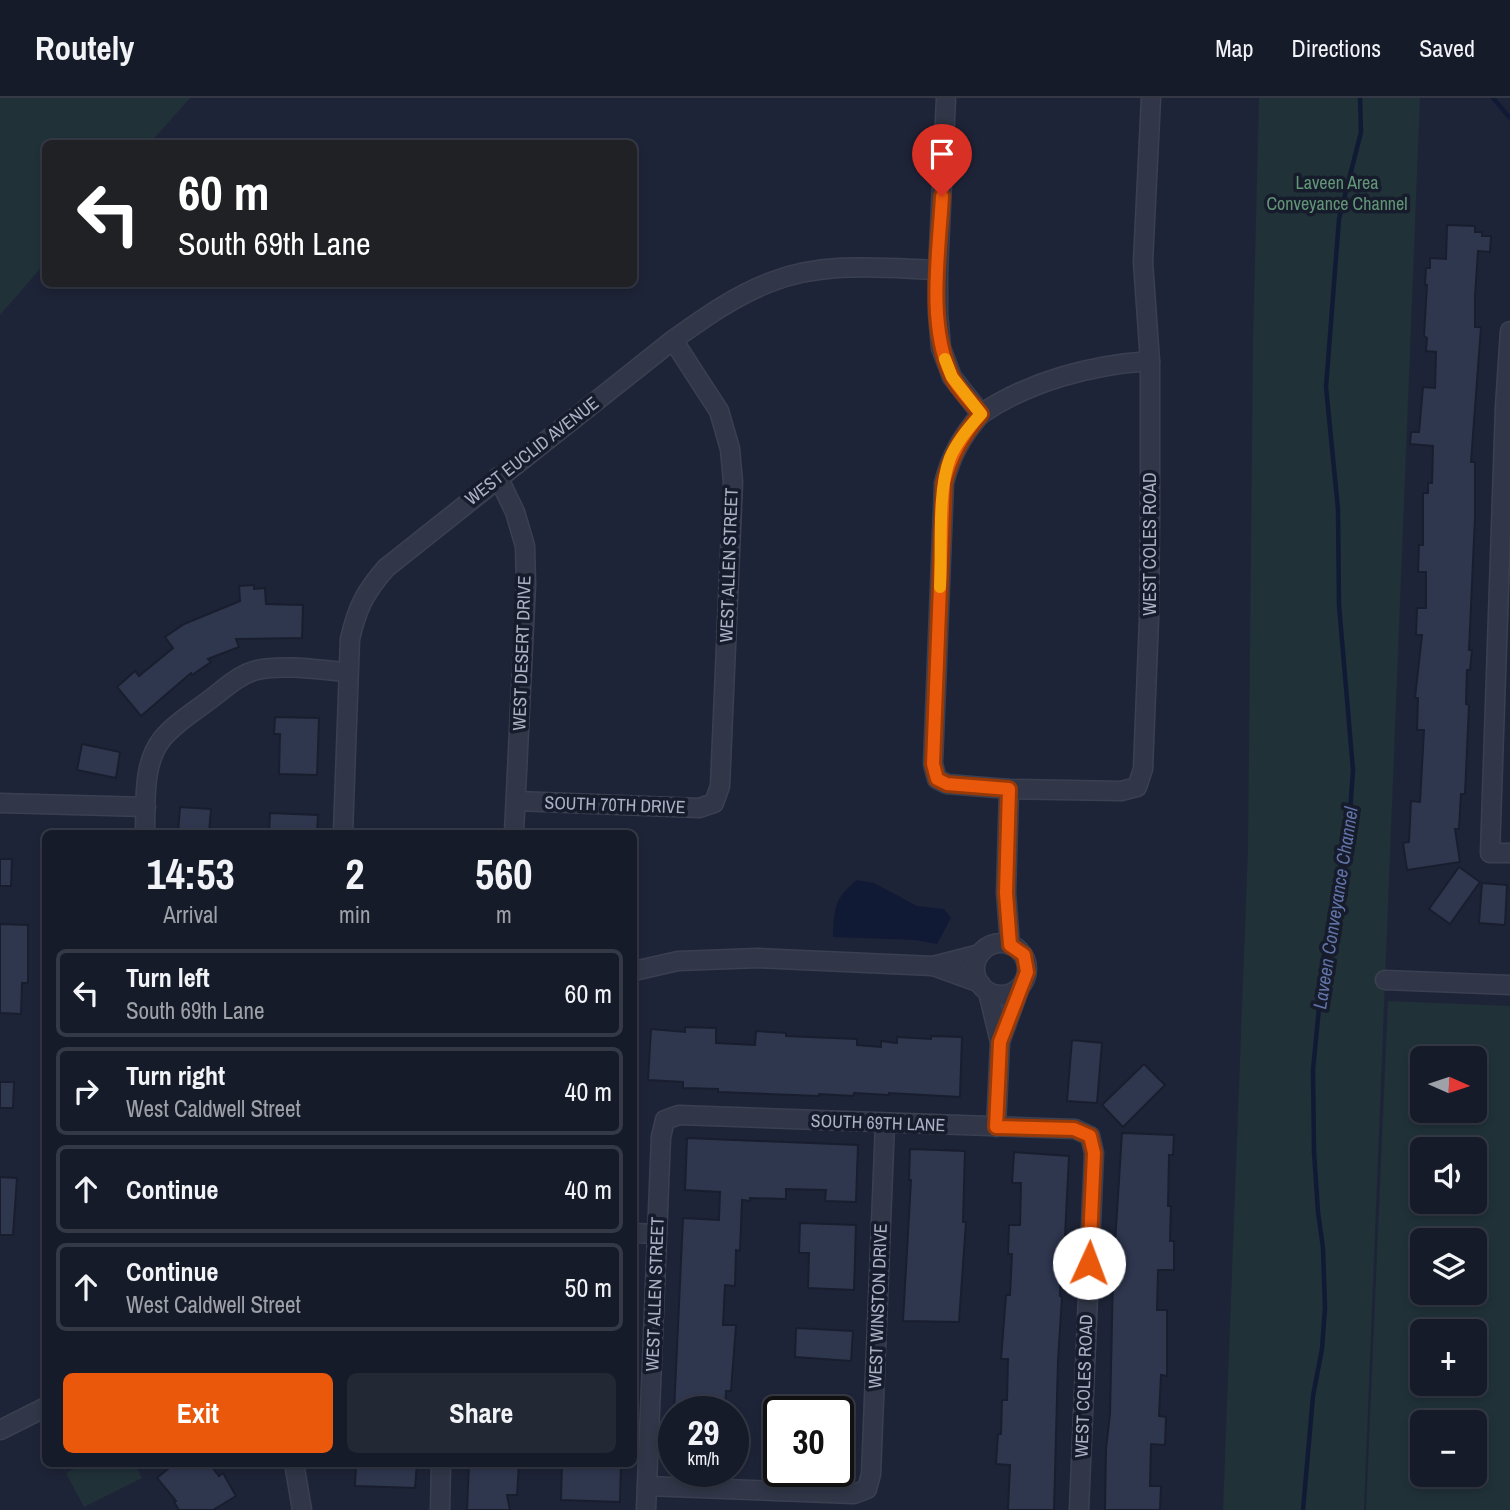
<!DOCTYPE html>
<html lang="en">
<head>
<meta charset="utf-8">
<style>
	:root { --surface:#161b29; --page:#232835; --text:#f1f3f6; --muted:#9ea1a8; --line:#353946; --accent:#ea580c }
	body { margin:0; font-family:"Archivo Narrow",sans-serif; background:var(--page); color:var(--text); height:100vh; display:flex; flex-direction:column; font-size:26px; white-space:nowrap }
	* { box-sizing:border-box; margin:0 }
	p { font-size:23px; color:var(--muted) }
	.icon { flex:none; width:38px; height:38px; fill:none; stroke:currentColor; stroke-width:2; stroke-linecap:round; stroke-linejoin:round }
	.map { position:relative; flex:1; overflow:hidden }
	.panel { position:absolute; left:42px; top:732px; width:595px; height:637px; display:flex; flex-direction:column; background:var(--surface); border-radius:10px; box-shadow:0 4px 10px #0003,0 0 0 2px var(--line) }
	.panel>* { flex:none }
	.top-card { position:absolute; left:42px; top:42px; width:595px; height:147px; border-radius:10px; box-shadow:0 4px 10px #0003,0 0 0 2px var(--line); background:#202124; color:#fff; overflow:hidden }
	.needle { width:46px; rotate:93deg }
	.fabs { position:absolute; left:1410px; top:948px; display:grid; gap:14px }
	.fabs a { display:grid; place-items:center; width:77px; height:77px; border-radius:10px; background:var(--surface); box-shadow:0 4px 10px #0003,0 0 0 2px var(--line); font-size:35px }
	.speed { position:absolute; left:658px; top:1298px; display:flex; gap:14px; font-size:35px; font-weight:700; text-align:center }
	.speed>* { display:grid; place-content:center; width:91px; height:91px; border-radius:50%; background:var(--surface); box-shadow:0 4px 10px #0003,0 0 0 2px var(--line); line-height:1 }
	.speed small { font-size:18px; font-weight:400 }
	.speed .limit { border:4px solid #111; border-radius:10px; background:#fff; color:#111 }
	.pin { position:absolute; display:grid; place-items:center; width:60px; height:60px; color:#fff; margin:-72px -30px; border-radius:50% 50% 50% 0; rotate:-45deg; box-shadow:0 0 7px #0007 }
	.pin .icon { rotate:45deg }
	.me { position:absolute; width:77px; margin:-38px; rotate:2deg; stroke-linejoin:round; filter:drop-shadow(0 0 5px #0008) }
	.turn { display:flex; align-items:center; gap:24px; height:147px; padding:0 21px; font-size:32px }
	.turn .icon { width:91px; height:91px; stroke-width:2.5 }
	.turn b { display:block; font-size:49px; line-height:60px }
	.eta { display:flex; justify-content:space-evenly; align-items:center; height:119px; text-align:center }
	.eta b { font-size:42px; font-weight:800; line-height:49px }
	.primary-button { display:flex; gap:14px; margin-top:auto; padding:14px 21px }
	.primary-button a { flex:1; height:80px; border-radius:10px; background:var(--accent); color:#fff; font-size:28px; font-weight:800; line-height:80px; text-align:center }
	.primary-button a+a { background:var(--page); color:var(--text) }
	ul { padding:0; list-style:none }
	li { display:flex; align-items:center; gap:21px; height:88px; margin:0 14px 10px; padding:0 7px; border:4px solid var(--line); border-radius:10px }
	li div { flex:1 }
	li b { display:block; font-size:26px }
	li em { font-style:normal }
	header { display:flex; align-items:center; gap:42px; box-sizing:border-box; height:98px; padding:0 35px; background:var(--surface); border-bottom:2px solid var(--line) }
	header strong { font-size:33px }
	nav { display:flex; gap:38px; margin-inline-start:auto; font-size:24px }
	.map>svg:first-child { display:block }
	.green { fill:#203138; fill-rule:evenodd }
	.water { fill:#111a35 }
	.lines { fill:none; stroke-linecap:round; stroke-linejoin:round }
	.stream { stroke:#111a35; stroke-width:4.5 }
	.building { fill:#2f374f; stroke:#191e2e; stroke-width:2 }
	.street-casing { stroke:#3b4051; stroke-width:21 }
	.street { stroke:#313748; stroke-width:18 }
	.route-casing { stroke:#983908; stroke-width:18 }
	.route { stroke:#ea580c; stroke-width:12 }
	.slow { stroke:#f59e0b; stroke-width:12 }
	.labels { text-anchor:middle; stroke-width:7; stroke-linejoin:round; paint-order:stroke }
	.park-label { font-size:18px; fill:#629677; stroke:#171c2c }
	.street-label { font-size:18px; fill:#abb1c5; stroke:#171c2c }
	.water-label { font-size:19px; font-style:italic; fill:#6173a7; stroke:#171c2c }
</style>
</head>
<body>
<header>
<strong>Routely</strong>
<nav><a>Map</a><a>Directions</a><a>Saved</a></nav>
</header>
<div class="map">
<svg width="1510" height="1412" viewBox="0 0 1510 1412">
	<rect width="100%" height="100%" fill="#1e2437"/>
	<g class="green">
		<polygon points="0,0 190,0 150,45 46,46 45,165 0,217"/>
		<polygon points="1259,0 1420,0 1364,1412 1223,1412 1248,751 1253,243"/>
		<path d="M1388,903L1510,908V1412H1366ZM1423,961H1475V1013H1423ZM1423,1052H1475V1104H1423ZM1423,1143H1475V1195H1423ZM1423,1234H1475V1286H1423ZM1423,1325H1475V1377H1423Z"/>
		<polygon points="86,1365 134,1365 142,1380 84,1409 66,1375"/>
	</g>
	<path class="water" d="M857,782L874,785L917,808L944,811L951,820L937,846L915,842L833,839C834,811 834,800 857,782Z"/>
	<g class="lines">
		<g class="stream">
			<polyline points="1493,0 1510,20"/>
			<polyline points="1303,1412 1313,1298 1322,1251 1325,1210 1323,1150 1318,1114 1314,1054 1313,972 1324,858 1349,729 1353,672 1339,507 1338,411 1326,289 1339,121 1361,34 1360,0"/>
		</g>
	</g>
	<g class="building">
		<polygon points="1447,127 1475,128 1475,134 1482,134 1482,138 1491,138 1490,154 1478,153 1475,198 1475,229 1481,229 1471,364 1475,364 1475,419 1469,552 1472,552 1470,572 1467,572 1466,606 1469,607 1465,696 1461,696 1459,731 1455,731 1460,764 1407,772 1403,745 1409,744 1411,703 1420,704 1424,632 1417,632 1418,600 1415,600 1422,537 1416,537 1417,510 1426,510 1426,474 1418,474 1419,447 1423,447 1423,395 1428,395 1428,385 1432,385 1433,348 1410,346 1411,334 1419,334 1423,289 1435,290 1436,254 1426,253 1427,240 1424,238 1427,187 1425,187 1426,170 1430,170 1430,160 1446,161"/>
		<polygon points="254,487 254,491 265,490 266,506 303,507 302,540 236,541 239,549 208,561 211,564 192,577 191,575 141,618 117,589 135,573 139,578 173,550 165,539 184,526 240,503 239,488"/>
		<polygon points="275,619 319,620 317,677 279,676 280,636 274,636"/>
		<polygon points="82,646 120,654 116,680 77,672"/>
		<polygon points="180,709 211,711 209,735 178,735"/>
		<polygon points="270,715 318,717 317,735 269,735"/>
		<polygon points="0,761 12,761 11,788 0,788"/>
		<polygon points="1459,769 1480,784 1450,826 1429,811"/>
		<polygon points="1482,785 1507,787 1505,827 1479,825"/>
		<polygon points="0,826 28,827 28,885 22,885 21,916 0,915"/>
		<polygon points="685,929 716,930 716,945 755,947 756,933 786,935 786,938 857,941 857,947 881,949 881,943 897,945 897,939 931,941 931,938 962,939 960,999 889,995 889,997 854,995 853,998 819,996 819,998 718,994 718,991 683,990 683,984 648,982 651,931 685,934"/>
		<polygon points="1072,942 1102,945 1097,1005 1067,1003"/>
		<polygon points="1144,966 1165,987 1123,1029 1102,1007"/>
		<polygon points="0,984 14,984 13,1010 0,1010"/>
		<polygon points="1122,1035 1174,1037 1173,1057 1169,1057 1168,1108 1171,1108 1170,1143 1174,1143 1174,1172 1158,1172 1157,1212 1167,1212 1167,1278 1161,1277 1159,1318 1166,1319 1165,1347 1151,1346 1150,1388 1161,1388 1160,1412 1105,1412 1106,1351 1110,1316 1113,1176"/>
		<polygon points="687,1040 858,1047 856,1104 825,1103 826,1092 786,1091 786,1101 750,1100 750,1103 742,1102 740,1153 736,1152 735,1188 725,1187 723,1227 736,1227 731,1293 726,1293 725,1314 674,1314 683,1120 719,1122 720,1094 685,1092"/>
		<polygon points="910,1051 965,1053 963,1124 966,1124 959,1224 903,1223 911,1082 909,1082"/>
		<polygon points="1014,1054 1069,1058 1064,1158 1061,1158 1060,1198 1062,1199 1058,1263 1054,1412 1008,1412 1010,1367 996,1366 998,1336 1001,1336 1002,1302 1007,1302 1008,1261 1001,1261 1006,1197 1010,1197 1012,1156 1008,1156 1009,1127 1020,1127 1021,1085 1012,1085"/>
		<polygon points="0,1079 17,1080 13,1137 0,1137"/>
		<polygon points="800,1125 856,1127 854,1192 808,1190 809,1155 799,1155"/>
		<polygon points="796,1230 853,1233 851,1263 795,1259"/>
		<polygon points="175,1365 209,1365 219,1378 223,1375 236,1398 213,1412 179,1412 174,1404 176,1403 157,1380"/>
		<polygon points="356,1365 417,1365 415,1390 355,1388"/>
		<polygon points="469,1365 519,1366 517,1397 507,1397 510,1412 467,1412"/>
		<polygon points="562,1365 621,1365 620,1404 561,1402"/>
	</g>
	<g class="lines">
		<defs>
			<g id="street">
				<path d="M946,0L938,172V216L941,250L952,279L981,316C962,338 951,357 944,385L933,666L937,681L947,686L1009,691L1121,693L1137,689L1143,671L1149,521L1150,415V263L1143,164L1151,0"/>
				<polyline points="1510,233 1505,309 1490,755 1510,755"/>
				<path d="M981,316C1030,283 1091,267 1150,263"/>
				<polyline points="498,379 515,414 525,448 526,487 514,735"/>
				<polyline points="1009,691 1006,795 1010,847"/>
				<polyline points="516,703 699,710 714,705 720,688 733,384 730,351 719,313 673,242"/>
				<polyline points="0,705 146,709"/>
				<path d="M145,735C146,705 142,666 162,641C175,625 195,613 212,600C225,590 240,576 257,572C285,566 319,572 348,574"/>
				<path d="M343,735L350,541C357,510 365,494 386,470L673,242C704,220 736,197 771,184C824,163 883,170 938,172"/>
				<circle cx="1001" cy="871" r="26"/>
				<polyline points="933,868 980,856"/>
				<polyline points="634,873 678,863 759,860 933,868 980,885"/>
				<polyline points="1385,882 1510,887"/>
				<polyline points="988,894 1000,944 996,1029"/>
				<polyline points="1000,944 1020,889"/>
				<polyline points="634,1135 657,1136"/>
				<polyline points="0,1332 46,1309"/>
				<polyline points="294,1365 302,1412"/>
				<polyline points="647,1388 854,1396 867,1391 871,1376 885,1025"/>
				<polyline points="440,1412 441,1365"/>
				<polyline points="646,1412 661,1039 665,1022 679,1017 1075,1031 1090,1038 1094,1055 1079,1412"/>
			</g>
		</defs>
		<use href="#street" class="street-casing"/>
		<use href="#street" class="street"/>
	</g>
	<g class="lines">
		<defs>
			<path id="route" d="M942,98C939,153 927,226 951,277C957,291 971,303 981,316C962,338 951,357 944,385L933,666L937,681L947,686L1009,691L1006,795L1010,847L1024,857L1027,874L1000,944L996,1029L1074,1031L1090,1038L1094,1055L1089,1165"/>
		</defs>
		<use href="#route" class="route-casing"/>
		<use href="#route" class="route"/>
		<path class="slow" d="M940,489C942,452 937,394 950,360C957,343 969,329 981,316L952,279L945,261"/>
	</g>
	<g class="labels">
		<g class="park-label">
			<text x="1337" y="91">Laveen Area<tspan x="1337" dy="21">Conveyance Channel</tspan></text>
		</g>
		<g class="street-label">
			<text transform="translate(532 353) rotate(-38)" y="6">WEST EUCLID AVENUE</text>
			<text transform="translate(1150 446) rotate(-90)" y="6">WEST COLES ROAD</text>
			<text transform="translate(729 467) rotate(-88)" y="6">WEST ALLEN STREET</text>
			<text transform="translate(522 555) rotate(-88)" y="6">WEST DESERT DRIVE</text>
			<text transform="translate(615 707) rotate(2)" y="6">SOUTH 70TH DRIVE</text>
			<text transform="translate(878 1025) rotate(2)" y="6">SOUTH 69TH LANE</text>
			<text transform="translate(655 1196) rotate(-88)" y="6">WEST ALLEN STREET</text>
			<text transform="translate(878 1208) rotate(-88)" y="6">WEST WINSTON DRIVE</text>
			<text transform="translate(1084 1288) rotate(-88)" y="6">WEST COLES ROAD</text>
		</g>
		<g class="water-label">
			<text transform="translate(1335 810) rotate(-81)" y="7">Laveen Conveyance Channel</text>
		</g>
	</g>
</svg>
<div class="fabs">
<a><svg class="needle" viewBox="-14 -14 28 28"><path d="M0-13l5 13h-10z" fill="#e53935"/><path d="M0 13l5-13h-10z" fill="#9ea1a8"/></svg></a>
<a><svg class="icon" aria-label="sound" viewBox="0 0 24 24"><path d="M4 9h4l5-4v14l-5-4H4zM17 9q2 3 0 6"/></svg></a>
<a><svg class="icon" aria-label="layers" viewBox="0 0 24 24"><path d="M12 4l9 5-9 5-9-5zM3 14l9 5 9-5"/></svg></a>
<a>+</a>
<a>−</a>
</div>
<div class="speed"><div>29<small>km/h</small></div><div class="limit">30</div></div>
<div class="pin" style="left:942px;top:98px;background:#d93025"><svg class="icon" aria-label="arrive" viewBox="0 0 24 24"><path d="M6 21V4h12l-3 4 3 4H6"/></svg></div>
<svg class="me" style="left:1089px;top:1165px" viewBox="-20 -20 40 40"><circle r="19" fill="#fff"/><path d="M0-13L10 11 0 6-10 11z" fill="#ea580c"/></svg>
<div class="top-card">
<div class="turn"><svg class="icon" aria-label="left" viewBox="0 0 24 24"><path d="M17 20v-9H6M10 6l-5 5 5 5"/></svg><div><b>60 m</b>South 69th Lane</div></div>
</div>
<section class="panel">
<div class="eta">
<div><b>14:53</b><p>Arrival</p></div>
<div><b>2</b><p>min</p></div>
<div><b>560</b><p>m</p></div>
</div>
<ul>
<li><svg class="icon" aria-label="left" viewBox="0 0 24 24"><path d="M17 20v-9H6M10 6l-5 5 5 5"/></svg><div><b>Turn left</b><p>South 69th Lane</p></div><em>60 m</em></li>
<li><svg class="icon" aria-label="right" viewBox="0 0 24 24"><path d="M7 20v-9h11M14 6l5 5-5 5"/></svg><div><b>Turn right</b><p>West Caldwell Street</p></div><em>40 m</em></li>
<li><svg class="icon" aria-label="ahead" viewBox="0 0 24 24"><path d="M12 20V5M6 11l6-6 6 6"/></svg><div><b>Continue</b></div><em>40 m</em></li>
<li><svg class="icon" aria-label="ahead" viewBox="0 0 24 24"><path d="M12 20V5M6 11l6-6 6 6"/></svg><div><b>Continue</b><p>West Caldwell Street</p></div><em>50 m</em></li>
</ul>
<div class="primary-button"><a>Exit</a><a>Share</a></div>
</section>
</div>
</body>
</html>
